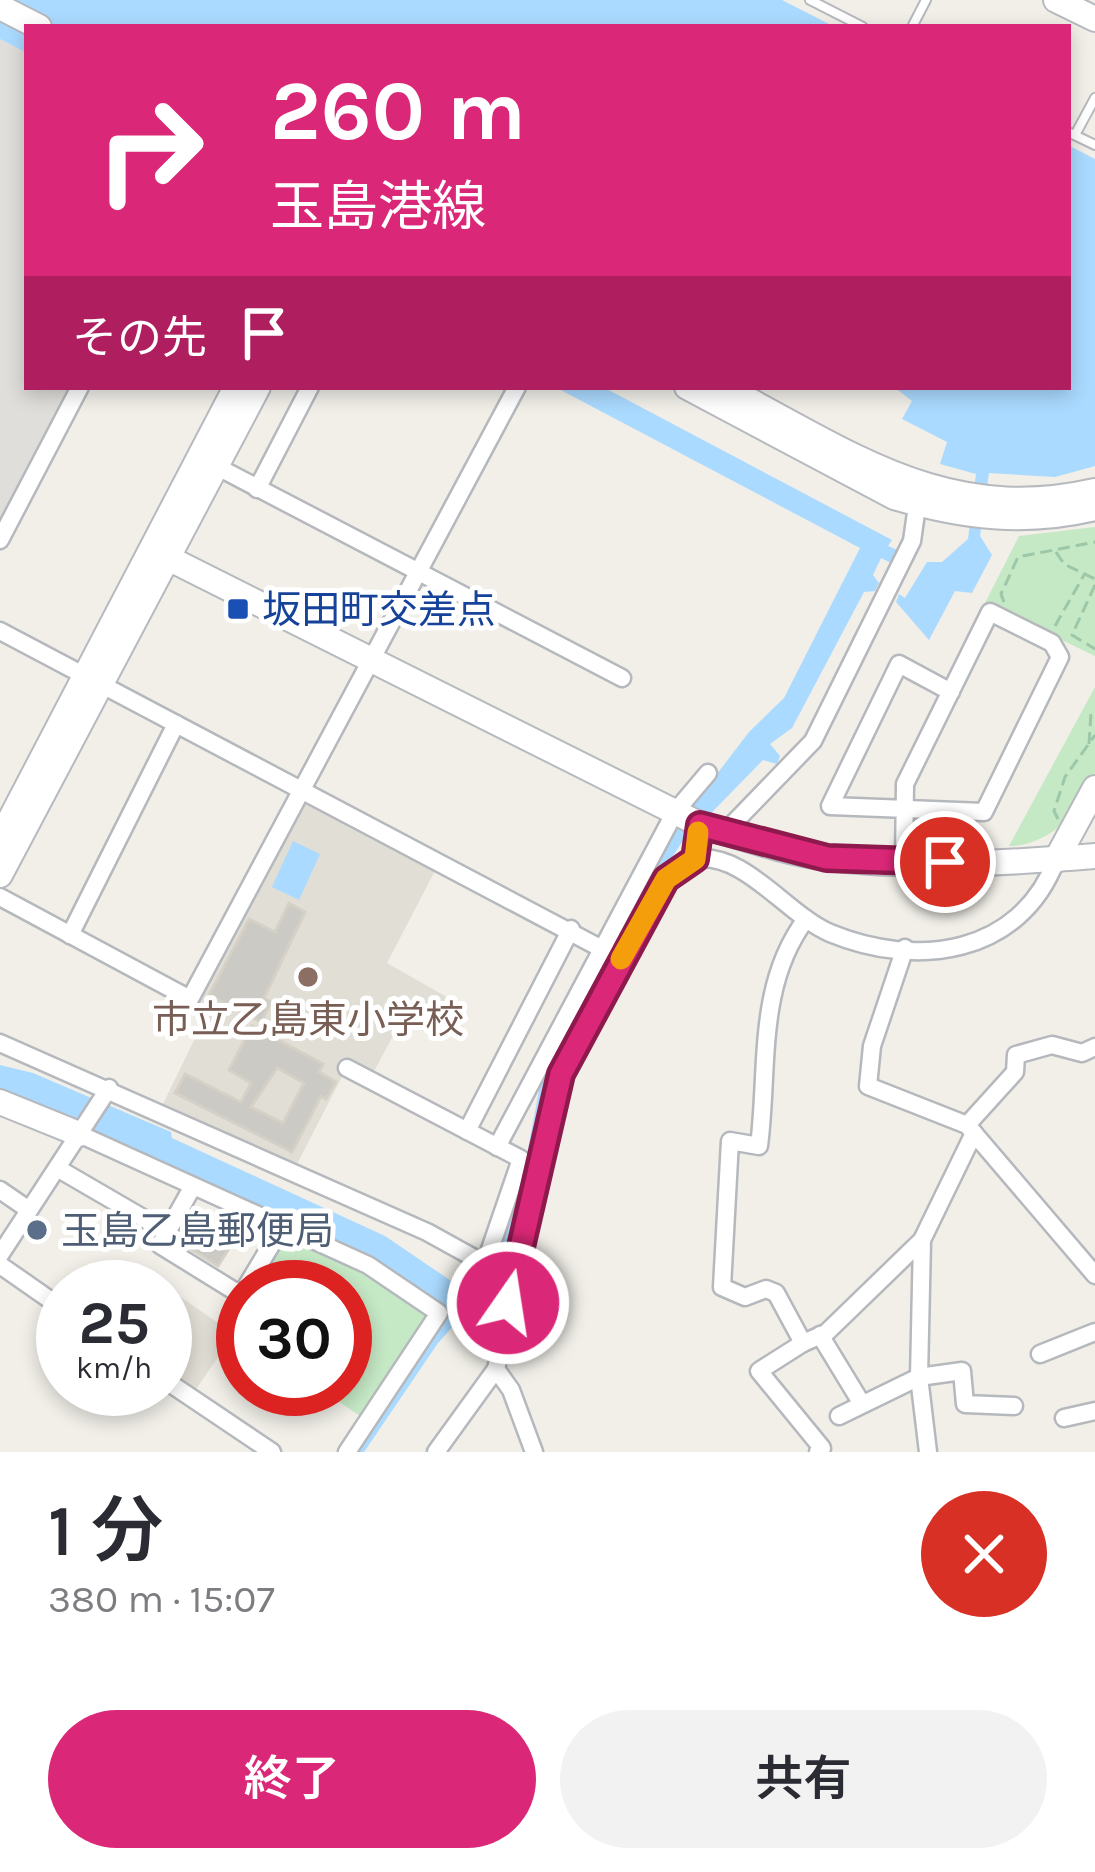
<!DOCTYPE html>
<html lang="ja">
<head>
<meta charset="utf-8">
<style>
	:root { --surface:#fff; --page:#f2f2f3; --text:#2b2b33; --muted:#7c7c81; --accent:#db2777 }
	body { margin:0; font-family:Karla,"Noto Sans JP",sans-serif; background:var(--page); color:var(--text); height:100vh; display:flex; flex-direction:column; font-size:45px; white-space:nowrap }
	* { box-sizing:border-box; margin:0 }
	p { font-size:39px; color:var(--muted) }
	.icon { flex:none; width:66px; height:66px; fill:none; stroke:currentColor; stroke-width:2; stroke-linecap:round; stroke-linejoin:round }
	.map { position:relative; height:1452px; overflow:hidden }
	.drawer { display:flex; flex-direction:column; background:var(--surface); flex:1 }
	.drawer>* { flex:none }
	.top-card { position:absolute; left:24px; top:24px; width:1047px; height:366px; border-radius:0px; box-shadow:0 6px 18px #0003; background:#db2777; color:#fff; overflow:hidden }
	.speed { position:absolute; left:36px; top:1260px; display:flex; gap:24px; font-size:60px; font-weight:700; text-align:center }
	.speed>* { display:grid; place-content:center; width:156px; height:156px; border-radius:50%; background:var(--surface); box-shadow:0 6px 18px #0003; line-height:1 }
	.speed small { font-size:30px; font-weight:400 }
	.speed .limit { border:18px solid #d22; background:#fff; color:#111 }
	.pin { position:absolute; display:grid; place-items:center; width:102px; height:102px; color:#fff; margin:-51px; border:6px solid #fff; border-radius:50%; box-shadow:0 3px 12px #0007 }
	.me { position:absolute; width:132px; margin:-66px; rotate:13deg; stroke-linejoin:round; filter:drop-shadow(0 0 9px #0008) }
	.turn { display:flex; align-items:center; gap:42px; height:252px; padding:0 48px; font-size:54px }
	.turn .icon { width:156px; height:156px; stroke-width:2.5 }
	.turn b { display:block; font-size:84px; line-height:102px }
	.then { display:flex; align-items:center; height:114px; padding:0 48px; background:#0003; gap:24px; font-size:45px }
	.round { display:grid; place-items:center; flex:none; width:126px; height:126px; border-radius:63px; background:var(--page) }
	.headline { display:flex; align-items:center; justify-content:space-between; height:204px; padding:0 48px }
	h1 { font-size:72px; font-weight:600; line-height:90px }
	.primary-button { display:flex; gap:24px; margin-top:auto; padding:24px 48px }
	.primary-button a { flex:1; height:138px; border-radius:72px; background:var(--accent); color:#fff; font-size:48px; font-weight:600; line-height:138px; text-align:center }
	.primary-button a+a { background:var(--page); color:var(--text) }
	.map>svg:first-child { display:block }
	.industrial { fill:#e0deda }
	.education { fill:#e1ded6 }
	.green { fill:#c5e8c5 }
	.water { fill:#aadaff }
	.building { fill:#cccac5; stroke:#d6d1c6; stroke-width:3; fill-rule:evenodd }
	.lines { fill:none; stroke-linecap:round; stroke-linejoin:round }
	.lane-casing { stroke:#b5b8bc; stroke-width:12 }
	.street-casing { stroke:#b5b8bc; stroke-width:21 }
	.secondary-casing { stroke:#b6babf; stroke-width:28 }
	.path { stroke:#9cc7a9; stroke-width:3; stroke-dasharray:12 6; stroke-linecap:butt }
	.lane { stroke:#fff; stroke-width:8 }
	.street { stroke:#fff; stroke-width:16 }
	.secondary { stroke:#fff; stroke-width:24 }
	.route-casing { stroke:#8e194d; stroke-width:30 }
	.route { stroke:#db2777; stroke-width:21 }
	.slow { stroke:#f59e0b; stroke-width:21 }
	.transit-dot { fill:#1a4fb4; stroke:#fff; stroke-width:4.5 }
	.education-dot { fill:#8d6e63; stroke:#fff; stroke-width:4.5 }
	.service-dot { fill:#5c6f8a; stroke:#fff; stroke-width:4.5 }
	.labels { text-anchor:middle; stroke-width:10; stroke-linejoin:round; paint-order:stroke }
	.transit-label { font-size:39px; fill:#164399; stroke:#fff; text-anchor:start }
	.education-label { font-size:39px; fill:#785e54; stroke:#fff }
	.service-label { font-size:39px; fill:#4e5e75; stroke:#fff; text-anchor:start }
</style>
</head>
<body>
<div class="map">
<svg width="1095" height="1452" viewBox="0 0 1095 1452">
	<rect width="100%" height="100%" fill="#f1efe8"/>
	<polygon class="industrial" points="0,39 27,53 27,387 72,387 0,525"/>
	<g class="education">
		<polygon points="302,796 437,867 387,963 452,1000 433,1037 402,1019 371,1077 348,1065 296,1166 163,1104 198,1032 196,999"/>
		<polygon points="156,1280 234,1334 194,1392 165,1371 165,1287 151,1287"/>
	</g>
	<g class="green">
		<polygon points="1095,527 1095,656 985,603 1019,536"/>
		<path d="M1095,687C1095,714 1095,745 1095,772C1089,809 1046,847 1009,846Z"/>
		<polygon points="288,1235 366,1269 427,1310 429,1319 363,1418 320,1389 345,1389 345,1287 252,1287"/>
	</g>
	<g class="water">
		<polygon points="0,0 782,0 835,27 27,27 27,53 0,39"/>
		<polygon points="1068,145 1095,159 1095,466 1055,477 989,473 980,536 992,555 972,593 955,591 929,640 896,602 899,594 905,598 927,562 942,562 968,539 976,474 940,464 947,442 902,419 912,401 894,387 1068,387"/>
		<polygon points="555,387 603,387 892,540 888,546 897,550 891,563 881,558 873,575 879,583 875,591 864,592 792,728 770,744 780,756 777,764 763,760 680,845 651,890 553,1079 515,1258 438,1343 364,1452 355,1452 445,1311 0,1098 0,1065 33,1073 171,1132 172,1138 385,1236 463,1289 486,1274 526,1159 542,1075 668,838 749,732 784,698 860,548"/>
		<polygon points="293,841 320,854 299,900 272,887"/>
	</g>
	<g class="building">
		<polygon points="289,903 305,912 264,998 271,1002 261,1022 209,995 249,919 275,932"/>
		<path d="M252,1026L323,1064L319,1072L336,1082L326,1099L321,1096L292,1152L175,1093L185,1074L241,1102L251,1083L229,1070ZM277,1068L304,1083L283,1123L251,1107Z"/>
		<polygon points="190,1228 228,1250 218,1266 181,1243"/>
	</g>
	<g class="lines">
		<defs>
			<g id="lane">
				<polyline points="810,0 863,27"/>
				<polyline points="912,27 926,0"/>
				<polyline points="1068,132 1095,145"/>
				<polyline points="1075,135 1095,98"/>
			</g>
			<g id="street">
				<polyline points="208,462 622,678"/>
				<polyline points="257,489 310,387"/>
				<polyline points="0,540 80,387"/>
				<polyline points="0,631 621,959"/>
				<path d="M701,825L695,859C744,851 787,915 830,933C917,969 1020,955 1056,860"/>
				<polyline points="725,832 813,741 912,541 919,492"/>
				<polyline points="904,861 905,784 990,612 1052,643 1060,657 984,812 830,806 899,664 951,692"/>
				<polyline points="0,897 190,999 517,387"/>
				<path d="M806,919C756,986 769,1068 759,1146L730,1141L722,1287L745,1297L766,1289L776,1293L803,1343L826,1333L922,1240"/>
				<polyline points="70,935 176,724"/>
				<polyline points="905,948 872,1046 868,1086 967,1125 1095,1275"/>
				<polyline points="0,1043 427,1232 514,1280"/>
				<polyline points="347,1068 521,1159 485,1264"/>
				<polyline points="967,1125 1015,1072 1016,1055 1052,1045 1082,1053 1095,1047"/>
				<polyline points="467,1131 571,929"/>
				<polyline points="79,1134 368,1265 439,1313 347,1452"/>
				<polyline points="497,1147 675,812 708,773"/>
				<polyline points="57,1168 167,1232"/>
				<polyline points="193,1186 160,1245 236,1292 243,1290"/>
				<polyline points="0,1190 29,1210"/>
				<polyline points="0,1255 109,1088"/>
				<polyline points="0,1265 63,1309"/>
				<polyline points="246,1287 282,1227"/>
				<polyline points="820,1335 862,1404"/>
				<polyline points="803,1343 759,1371 822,1448 818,1452"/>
				<polyline points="1040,1354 1095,1332"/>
				<polyline points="496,1369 511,1390 534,1452"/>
				<polyline points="165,1380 272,1452"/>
				<polyline points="839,1416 919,1377 962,1371 965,1404 1014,1406"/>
				<polyline points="1064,1418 1095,1411"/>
				<polyline points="436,1452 496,1369 561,1074 666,879 695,859"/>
				<polyline points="928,1452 919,1377 922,1240 974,1133"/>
			</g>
			<g id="secondary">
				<polyline points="1056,0 1095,19"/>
				<polyline points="0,7 39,27"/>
				<path d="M687,387L894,497C963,517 1024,525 1095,508"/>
				<path d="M724,387C851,453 945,525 1095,491"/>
				<path d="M152,550L701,825C742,837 783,852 826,858C915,869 1007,863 1095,856"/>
				<polyline points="0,839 236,387"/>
				<polyline points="1056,860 1095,788"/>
				<polyline points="0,875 258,387"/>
				<polyline points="0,1102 79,1134"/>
			</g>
		</defs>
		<use href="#lane" class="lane-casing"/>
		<use href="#street" class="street-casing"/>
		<use href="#secondary" class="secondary-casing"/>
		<g class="path">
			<polyline points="1056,552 1064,564 1095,579"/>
			<polyline points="1095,585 1072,635 1095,649"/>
			<polyline points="1004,602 1001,594 1018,557 1095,542"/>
			<polyline points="1055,626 1084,575"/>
			<polyline points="1089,744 1091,712"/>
			<polyline points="1058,819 1054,811 1065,777 1095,735"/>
		</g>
		<use href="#lane" class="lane"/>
		<use href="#street" class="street"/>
		<use href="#secondary" class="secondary"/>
	</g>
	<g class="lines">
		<defs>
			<polyline id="route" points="508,1303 561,1074 666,879 695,859 700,825 827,858 945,862"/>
		</defs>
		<use href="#route" class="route-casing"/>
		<use href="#route" class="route"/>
		<polyline class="slow" points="621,959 666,879 695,859 698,832"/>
	</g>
	<rect class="transit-dot" x="226" y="597" width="24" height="24" rx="6"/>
	<circle class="education-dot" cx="308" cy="977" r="12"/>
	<circle class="service-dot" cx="37" cy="1230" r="12"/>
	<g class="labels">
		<g class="transit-label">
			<text x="262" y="623">坂田町交差点</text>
		</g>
		<g class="education-label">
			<text x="308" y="1033">市立乙島東小学校</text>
		</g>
		<g class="service-label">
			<text x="61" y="1244">玉島乙島郵便局</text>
		</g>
	</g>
</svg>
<div class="speed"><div>25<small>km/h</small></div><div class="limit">30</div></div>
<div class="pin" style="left:945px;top:862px;background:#d93025"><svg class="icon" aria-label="arrive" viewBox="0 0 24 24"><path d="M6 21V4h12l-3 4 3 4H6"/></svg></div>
<svg class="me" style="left:508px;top:1303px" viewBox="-20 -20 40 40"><circle r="17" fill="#db2777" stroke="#fff" stroke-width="3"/><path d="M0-11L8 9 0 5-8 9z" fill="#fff"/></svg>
<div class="top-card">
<div class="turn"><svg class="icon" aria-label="right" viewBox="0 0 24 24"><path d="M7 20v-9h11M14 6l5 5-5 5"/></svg><div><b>260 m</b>玉島港線</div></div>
<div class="then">その先<svg class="icon" aria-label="arrive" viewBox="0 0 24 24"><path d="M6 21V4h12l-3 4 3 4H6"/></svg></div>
</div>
</div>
<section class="drawer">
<div class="headline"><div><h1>1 分</h1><p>380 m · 15:07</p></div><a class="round" style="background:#d93025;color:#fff"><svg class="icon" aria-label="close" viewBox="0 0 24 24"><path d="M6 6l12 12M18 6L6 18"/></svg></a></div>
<div class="primary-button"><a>終了</a><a>共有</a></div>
</section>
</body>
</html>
